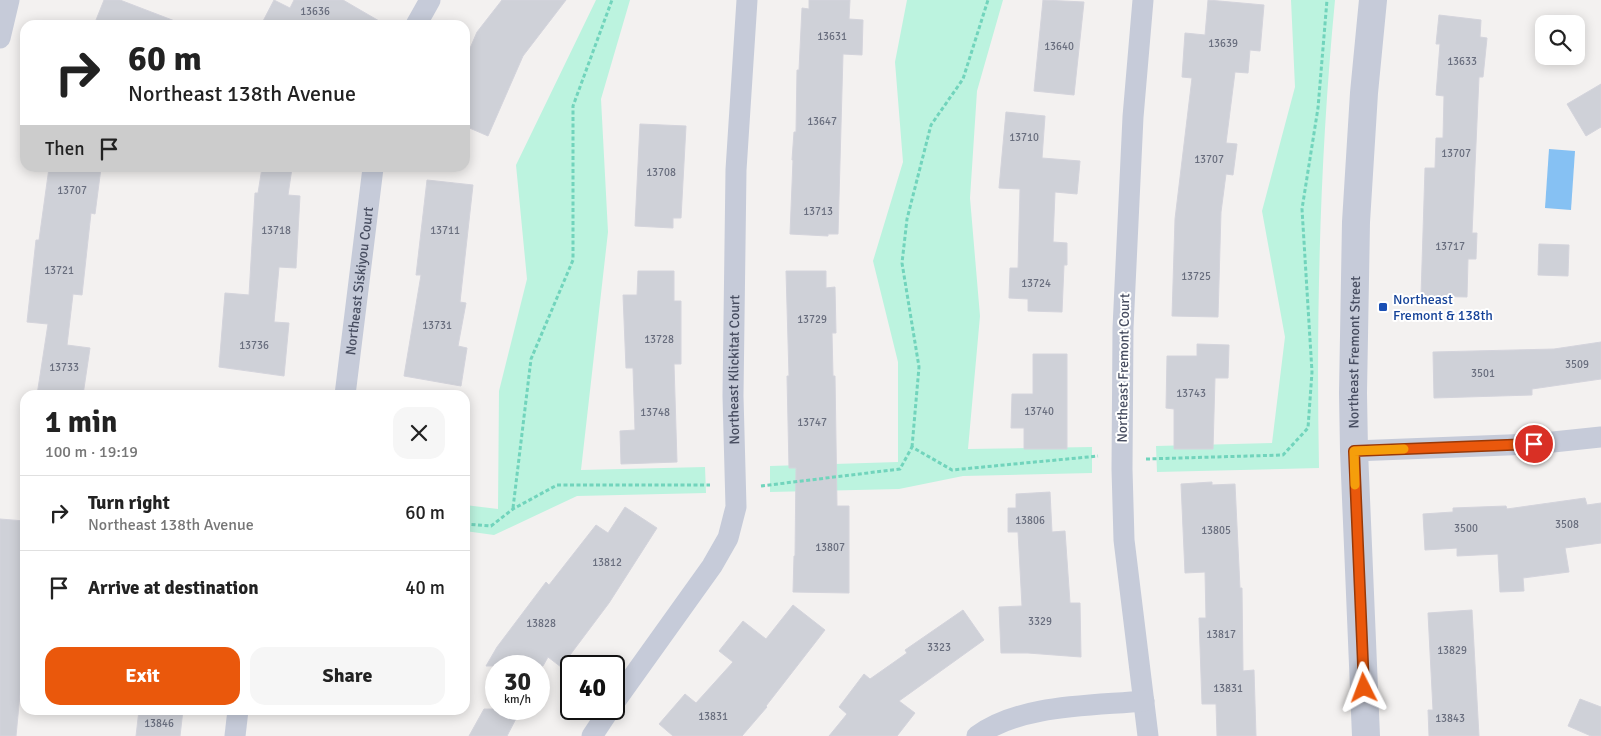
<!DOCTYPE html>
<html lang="en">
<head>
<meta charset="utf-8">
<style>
	:root { --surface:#fff; --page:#f6f6f6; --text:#222; --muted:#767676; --line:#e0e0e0; --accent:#ea580c }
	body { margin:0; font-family:Signika,sans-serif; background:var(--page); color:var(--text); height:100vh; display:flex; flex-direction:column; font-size:19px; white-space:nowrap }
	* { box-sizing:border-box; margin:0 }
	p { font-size:16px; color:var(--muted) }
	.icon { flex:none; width:28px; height:28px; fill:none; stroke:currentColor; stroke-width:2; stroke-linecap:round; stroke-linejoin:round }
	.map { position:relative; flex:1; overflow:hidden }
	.side { position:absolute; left:20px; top:390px; width:450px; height:325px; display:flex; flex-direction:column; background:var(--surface); border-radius:15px; box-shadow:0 2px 12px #0003 }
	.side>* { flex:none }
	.top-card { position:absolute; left:20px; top:20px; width:450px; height:152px; border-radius:15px; box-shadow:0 2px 12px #0003; background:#fff; color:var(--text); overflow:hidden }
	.controls { position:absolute; left:1535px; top:15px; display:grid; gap:10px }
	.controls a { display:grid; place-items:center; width:50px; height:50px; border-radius:10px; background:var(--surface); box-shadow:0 2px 12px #0003; font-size:25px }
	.speed { position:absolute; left:485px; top:655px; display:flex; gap:10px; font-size:25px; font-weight:700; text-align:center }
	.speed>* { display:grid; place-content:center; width:65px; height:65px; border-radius:50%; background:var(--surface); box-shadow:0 2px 12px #0003; line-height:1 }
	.speed small { font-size:12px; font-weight:400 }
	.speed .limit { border:2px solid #111; border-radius:8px; background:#fff; color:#111 }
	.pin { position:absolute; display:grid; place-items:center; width:42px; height:42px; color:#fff; margin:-21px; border:2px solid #fff; border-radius:50%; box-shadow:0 1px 5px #0007 }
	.me { position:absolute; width:55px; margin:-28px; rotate:357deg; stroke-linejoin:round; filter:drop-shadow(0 0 4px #0008) }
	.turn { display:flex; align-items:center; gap:18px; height:105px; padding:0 25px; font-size:22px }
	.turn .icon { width:65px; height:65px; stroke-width:2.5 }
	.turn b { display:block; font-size:35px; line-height:42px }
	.then { display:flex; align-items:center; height:48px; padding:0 25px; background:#0003; gap:10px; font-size:19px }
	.round { display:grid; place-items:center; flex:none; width:52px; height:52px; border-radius:15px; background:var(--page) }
	.headline { display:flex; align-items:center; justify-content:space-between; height:85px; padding:0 25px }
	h1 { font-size:30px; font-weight:700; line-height:38px }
	.primary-button { display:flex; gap:10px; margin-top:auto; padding:10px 25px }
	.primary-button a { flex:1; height:58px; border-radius:15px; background:var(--accent); color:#fff; font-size:20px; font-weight:700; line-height:58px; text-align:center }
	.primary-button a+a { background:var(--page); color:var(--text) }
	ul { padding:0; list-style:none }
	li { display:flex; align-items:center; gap:15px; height:75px; padding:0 25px; border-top:1px solid var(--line) }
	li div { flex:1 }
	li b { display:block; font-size:19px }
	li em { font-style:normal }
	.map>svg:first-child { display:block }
	.green { fill:#bcf3df }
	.water { fill:#86c1f3 }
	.building { fill:#cfd1d8; stroke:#d4d4dc }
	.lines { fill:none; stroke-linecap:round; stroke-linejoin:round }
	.path { stroke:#71d4bc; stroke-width:3; stroke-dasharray:4 2.5; stroke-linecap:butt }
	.minor { stroke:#c6cbd9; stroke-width:21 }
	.tertiary { stroke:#c6cbd9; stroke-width:28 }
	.route-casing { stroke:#983908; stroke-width:12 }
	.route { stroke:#ea580c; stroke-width:9 }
	.slow { stroke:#f59e0b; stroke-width:9 }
	.transit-dot { fill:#1a4fb4; stroke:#fff; stroke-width:2 }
	.labels { text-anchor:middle; stroke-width:4; stroke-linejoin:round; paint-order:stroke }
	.number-label { font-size:11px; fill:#696e7e }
	.street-label { font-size:14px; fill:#474d60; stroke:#fff }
	.transit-label { font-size:14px; fill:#164399; stroke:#fff; text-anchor:start }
</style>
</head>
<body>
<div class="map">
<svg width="1601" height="736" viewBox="0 0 1601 736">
	<rect width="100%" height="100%" fill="#f3f1f0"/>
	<g class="green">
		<polygon points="596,0 630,0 601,99 608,232 581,470 705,467 706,493 577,496 494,535 465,531 465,505 498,509 499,391 527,279 516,165"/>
		<polygon points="907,0 1003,0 977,91 970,198 980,316 968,449 1092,447 1092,473 963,476 899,489 770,492 770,466 898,462 898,362 873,261 903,162 895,62"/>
		<path d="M1291,0H1335C1320,156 1316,311 1319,468L1157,472L1156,446L1272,443L1285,337L1262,211L1295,87Z"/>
	</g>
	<polygon class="water" points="1549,149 1575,151 1571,210 1545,208"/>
	<g class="building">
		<polygon points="104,0 120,0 180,23 179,25 94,25"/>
		<polygon points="274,0 290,8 294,0 343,0 386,25 261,25"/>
		<polygon points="502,0 566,0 523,56 488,136 465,126 465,60 477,32"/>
		<polygon points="809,0 850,0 849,19 863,20 862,55 843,54 838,234 828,234 828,236 790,234 793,160 792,160 794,132 796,132 797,70 799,70 802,8 809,9"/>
		<polygon points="1043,0 1084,2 1074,95 1034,91"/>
		<polygon points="1208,0 1264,5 1260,51 1250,50 1248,73 1235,72 1226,143 1237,144 1233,175 1226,174 1221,212 1218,317 1172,316 1175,219 1192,78 1182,77 1185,33 1205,35"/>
		<polygon points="1439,15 1481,20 1480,37 1487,38 1483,77 1479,77 1472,233 1477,233 1476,259 1468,259 1467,297 1421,296 1425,168 1435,168 1436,138 1443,138 1444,96 1436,95 1440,44 1436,44"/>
		<polygon points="1601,84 1601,127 1586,136 1567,104"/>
		<polygon points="1006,112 1045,116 1042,158 1080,161 1077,194 1055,192 1053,242 1067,243 1067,265 1064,265 1062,312 1028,311 1028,299 1009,298 1010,268 1018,268 1020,189 999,188"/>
		<polygon points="640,124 686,126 681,218 673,218 673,228 635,226"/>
		<polygon points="49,168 101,168 95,214 91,213 82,295 73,294 67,345 90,348 83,395 37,395 48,324 27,322 36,240 39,240"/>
		<polygon points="262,168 292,168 288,195 300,196 296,268 279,267 274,322 289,323 284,376 219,367 225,293 249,295 255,193 258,193"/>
		<polygon points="427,180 473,185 460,302 466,303 458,346 467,348 461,386 404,376 421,275 416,275"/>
		<polygon points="1539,244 1569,245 1568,276 1538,275"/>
		<polygon points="638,271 674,271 674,301 681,301 681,364 674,364 677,462 621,464 620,431 635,430 633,368 626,368 623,295 637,295"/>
		<polygon points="786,271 826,271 826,288 835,287 836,333 832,333 833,376 835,376 837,506 849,506 849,593 793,592 794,556 795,556 796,468 789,468 787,376 789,376"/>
		<polygon points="1601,342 1601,379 1532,389 1532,395 1434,398 1433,352 1554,349"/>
		<polygon points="1197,344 1229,345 1228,378 1215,378 1213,449 1174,449 1174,409 1166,408 1167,356 1197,356"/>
		<polygon points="1033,354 1067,354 1067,449 1024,449 1024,428 1011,428 1012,394 1033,394"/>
		<polygon points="1212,482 1212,485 1235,484 1240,588 1242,588 1243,671 1254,670 1256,736 1217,736 1216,704 1202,704 1199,618 1206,618 1205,572 1185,573 1181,484"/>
		<polygon points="1050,492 1052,532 1065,531 1070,603 1080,603 1081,657 1028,653 1001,653 999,607 1022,606 1018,532 1008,532 1008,508 1016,508 1016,494"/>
		<polygon points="1585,498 1587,505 1601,503 1601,543 1565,548 1569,572 1523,578 1524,591 1500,592 1498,554 1457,556 1457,548 1425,550 1423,514 1453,512 1453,508 1506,506 1507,509"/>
		<polygon points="625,507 657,528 609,603 561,667 548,657 543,666 486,666 497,647 546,582 549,585 596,525 608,533"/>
		<polygon points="0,519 25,521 25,684 21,684 16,736 0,736"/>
		<polygon points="793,605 825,630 766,706 767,707 742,736 673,736 659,724 685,694 696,703 733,662 719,651 743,621 766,639"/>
		<polygon points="963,610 984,640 899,701 915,713 897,736 829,736 847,714 839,707 864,674 870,679 907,653 905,650"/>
		<polygon points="1472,610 1479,736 1429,736 1428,710 1433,710 1428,613"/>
		<polygon points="1580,699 1601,707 1601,736 1591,736 1568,726"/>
		<polygon points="484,709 521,709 507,736 469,736"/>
		<polygon points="139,710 183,710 180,736 136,736"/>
	</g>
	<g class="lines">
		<g class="path">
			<polyline points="912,447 919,367 902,263 907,219 931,125 963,79 988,0"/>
			<polyline points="1146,459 1283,455 1308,428 1312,372 1302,209 1318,108 1327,0"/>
			<polyline points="761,486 900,469 912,447 952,470 1098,456"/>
			<polyline points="513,508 531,359 573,260 573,106 612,0"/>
			<polyline points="465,524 491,526 513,509 557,485 710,485"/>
		</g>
		<g class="minor">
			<polyline points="1143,0 1133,117 1123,328 1122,469 1124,540 1148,736"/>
			<polyline points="416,25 430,0"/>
			<polyline points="0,38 9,0"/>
			<path id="s1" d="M345,395L373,168"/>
			<polyline points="1354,451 1534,444 1601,437"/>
			<path id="s2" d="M614,703L712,566L728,538L736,507L733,396L736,170L747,0"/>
			<polyline points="235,736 238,710"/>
			<polyline points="592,736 610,709"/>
			<path d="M977,736C1020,704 1092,706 1144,701"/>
		</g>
		<path class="tertiary" id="s3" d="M1366,736L1354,451L1353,393L1356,222L1364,93L1373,0"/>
	</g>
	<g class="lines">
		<defs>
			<polyline id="route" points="1364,688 1354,451 1534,444"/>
		</defs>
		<use href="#route" class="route-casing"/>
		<use href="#route" class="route"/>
		<polyline class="slow" points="1355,485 1354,451 1404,449"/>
	</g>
	<rect class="transit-dot" x="1378" y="302" width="10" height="10" rx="2.5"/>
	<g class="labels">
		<g class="number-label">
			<text x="315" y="15">13636</text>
			<text x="832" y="40">13631</text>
			<text x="1223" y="47">13639</text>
			<text x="1059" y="50">13640</text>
			<text x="1462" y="65">13633</text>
			<text x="822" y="125">13647</text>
			<text x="1024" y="141">13710</text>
			<text x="1456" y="157">13707</text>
			<text x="1209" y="163">13707</text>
			<text x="661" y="176">13708</text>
			<text x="72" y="194">13707</text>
			<text x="818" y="215">13713</text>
			<text x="276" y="234">13718</text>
			<text x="445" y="234">13711</text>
			<text x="1450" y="250">13717</text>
			<text x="59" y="274">13721</text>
			<text x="1196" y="280">13725</text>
			<text x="1036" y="287">13724</text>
			<text x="812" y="323">13729</text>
			<text x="437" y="329">13731</text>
			<text x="659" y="343">13728</text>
			<text x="254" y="349">13736</text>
			<text x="1577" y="368">3509</text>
			<text x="64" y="371">13733</text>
			<text x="1483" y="377">3501</text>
			<text x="1191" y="397">13743</text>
			<text x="1039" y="415">13740</text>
			<text x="655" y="416">13748</text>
			<text x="812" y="426">13747</text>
			<text x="1030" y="524">13806</text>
			<text x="1567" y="528">3508</text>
			<text x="1466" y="532">3500</text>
			<text x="1216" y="534">13805</text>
			<text x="830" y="551">13807</text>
			<text x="607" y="566">13812</text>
			<text x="1040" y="625">3329</text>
			<text x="541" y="627">13828</text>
			<text x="1221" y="638">13817</text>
			<text x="939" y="651">3323</text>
			<text x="1452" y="654">13829</text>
			<text x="1228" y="692">13831</text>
			<text x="713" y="720">13831</text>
			<text x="1450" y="722">13843</text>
			<text x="159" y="727">13846</text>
		</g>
		<g class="street-label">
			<text dy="5" stroke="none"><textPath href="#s1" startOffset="115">Northeast Siskiyou Court</textPath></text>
			<text dy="5" stroke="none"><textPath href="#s3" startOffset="384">Northeast Fremont Street</textPath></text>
			<text transform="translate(1123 368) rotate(-89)" y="5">Northeast Fremont Court</text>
			<text dy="5" stroke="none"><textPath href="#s2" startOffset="370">Northeast Klickitat Court</textPath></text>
		</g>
		<g class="transit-label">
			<text x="1393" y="304">Northeast<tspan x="1393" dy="16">Fremont &amp; 138th</tspan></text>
		</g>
	</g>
</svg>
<div class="controls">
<a><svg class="icon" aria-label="search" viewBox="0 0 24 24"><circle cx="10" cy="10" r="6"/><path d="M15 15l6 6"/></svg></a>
</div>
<div class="speed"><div>30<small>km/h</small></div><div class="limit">40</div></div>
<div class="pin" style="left:1534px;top:444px;background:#d93025"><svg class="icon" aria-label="arrive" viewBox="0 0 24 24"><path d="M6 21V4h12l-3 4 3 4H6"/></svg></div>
<svg class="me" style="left:1364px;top:688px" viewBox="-20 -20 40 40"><path d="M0-17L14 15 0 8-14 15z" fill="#ea580c" stroke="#fff" stroke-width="4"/></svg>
<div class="top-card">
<div class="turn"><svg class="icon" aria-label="right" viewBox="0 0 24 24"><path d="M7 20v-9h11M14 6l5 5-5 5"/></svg><div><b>60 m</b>Northeast 138th Avenue</div></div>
<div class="then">Then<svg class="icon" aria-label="arrive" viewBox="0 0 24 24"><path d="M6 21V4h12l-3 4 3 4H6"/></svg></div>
</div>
<section class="side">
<div class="headline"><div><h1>1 min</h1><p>100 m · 19:19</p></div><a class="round"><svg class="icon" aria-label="close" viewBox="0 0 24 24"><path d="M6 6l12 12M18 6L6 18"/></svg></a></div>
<ul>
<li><svg class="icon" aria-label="right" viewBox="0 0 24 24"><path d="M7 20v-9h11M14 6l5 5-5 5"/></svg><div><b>Turn right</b><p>Northeast 138th Avenue</p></div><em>60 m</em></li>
<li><svg class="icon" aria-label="arrive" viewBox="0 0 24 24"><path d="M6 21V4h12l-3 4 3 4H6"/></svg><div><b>Arrive at destination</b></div><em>40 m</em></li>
</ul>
<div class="primary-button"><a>Exit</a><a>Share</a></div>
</section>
</div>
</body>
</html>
